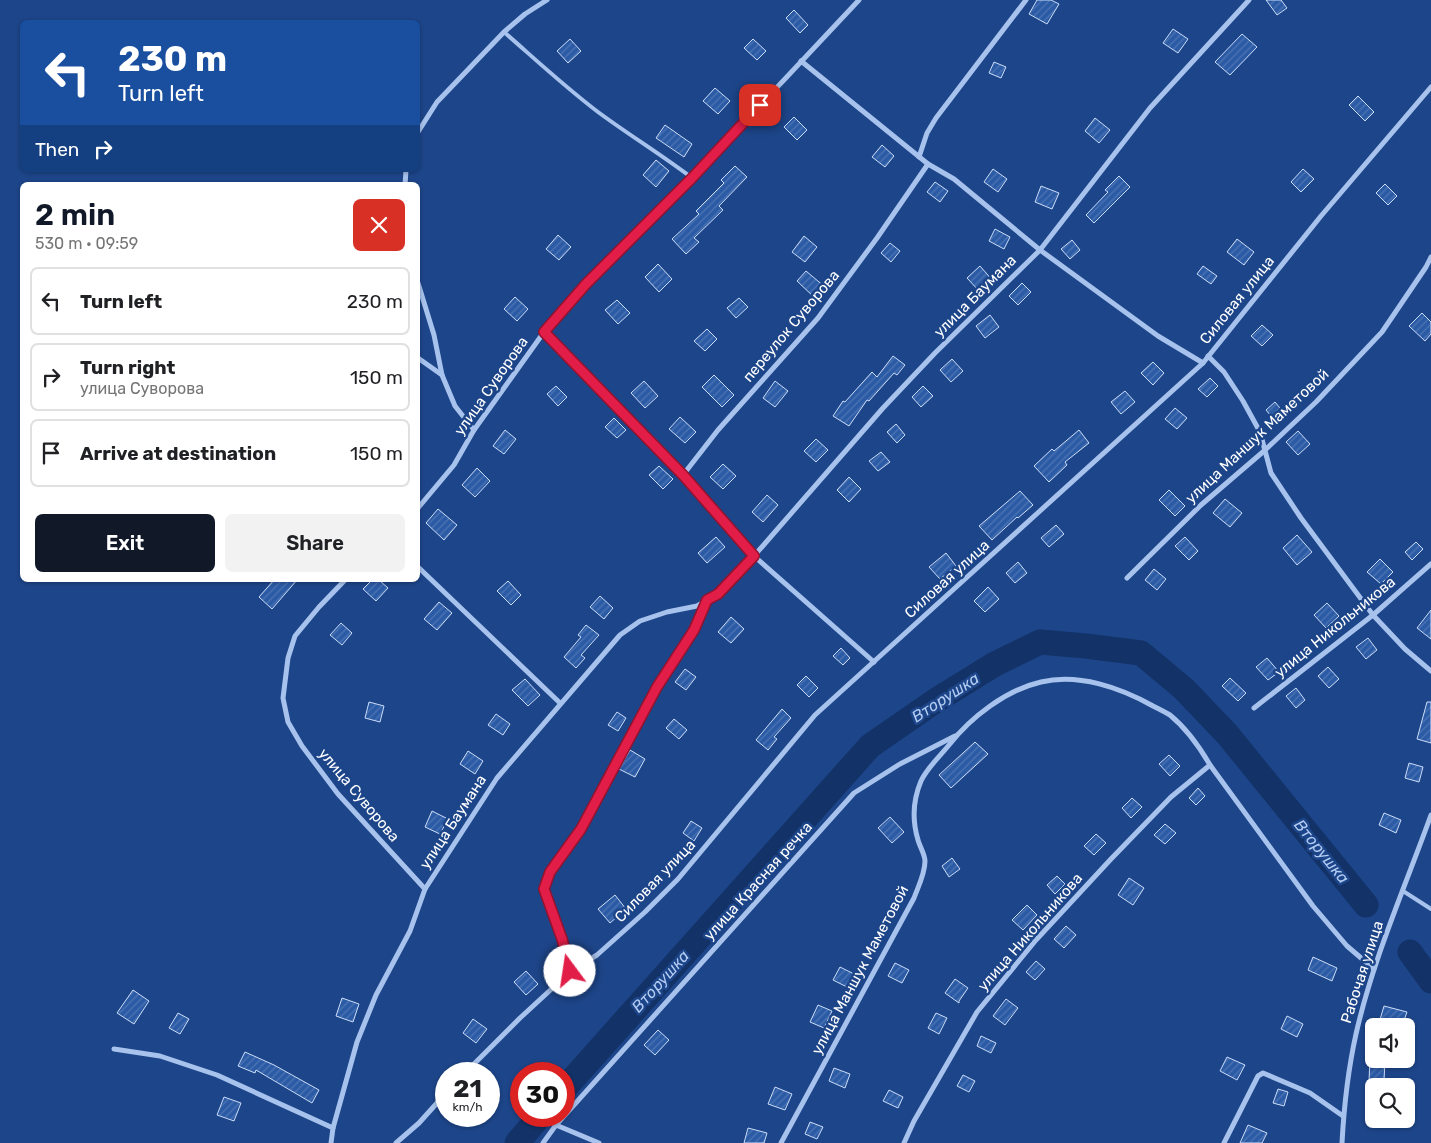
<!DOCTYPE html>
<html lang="en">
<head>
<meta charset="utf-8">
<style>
	:root { --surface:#fff; --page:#f2f2f2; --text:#202124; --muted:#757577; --line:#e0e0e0; --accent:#111827 }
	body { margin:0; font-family:Rubik,sans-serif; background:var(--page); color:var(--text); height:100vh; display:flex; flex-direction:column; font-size:19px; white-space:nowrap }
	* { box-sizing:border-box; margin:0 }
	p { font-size:16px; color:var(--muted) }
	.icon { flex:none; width:28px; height:28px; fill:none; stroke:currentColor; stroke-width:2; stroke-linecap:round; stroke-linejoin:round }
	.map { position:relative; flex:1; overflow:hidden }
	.drawer { position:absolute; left:20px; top:182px; width:400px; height:400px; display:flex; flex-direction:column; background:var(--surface); border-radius:8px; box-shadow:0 1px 4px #0004 }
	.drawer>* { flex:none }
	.banner { position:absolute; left:20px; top:20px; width:400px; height:152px; border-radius:8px; box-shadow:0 1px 4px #0004; background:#1a4fa0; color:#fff; overflow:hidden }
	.controls { position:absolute; left:1365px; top:1018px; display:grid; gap:10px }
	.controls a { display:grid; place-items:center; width:50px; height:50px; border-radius:8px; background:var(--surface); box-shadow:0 1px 4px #0004; font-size:25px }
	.speed { position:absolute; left:435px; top:1062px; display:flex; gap:10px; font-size:25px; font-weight:700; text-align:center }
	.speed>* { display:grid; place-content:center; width:65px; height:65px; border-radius:50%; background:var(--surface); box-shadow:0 1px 4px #0004; line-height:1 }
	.speed small { font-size:12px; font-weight:400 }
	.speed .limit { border:8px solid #d22; background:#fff; color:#111 }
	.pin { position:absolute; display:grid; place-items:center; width:42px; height:42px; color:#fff; margin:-21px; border-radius:10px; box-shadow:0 2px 8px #0006 }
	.me { position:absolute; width:55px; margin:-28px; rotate:346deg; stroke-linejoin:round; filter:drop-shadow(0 0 4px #0008) }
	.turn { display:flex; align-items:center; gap:18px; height:105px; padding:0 15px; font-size:22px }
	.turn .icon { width:65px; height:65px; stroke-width:2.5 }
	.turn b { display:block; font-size:35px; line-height:42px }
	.then { display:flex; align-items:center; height:48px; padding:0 15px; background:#0003; gap:10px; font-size:19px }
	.round { display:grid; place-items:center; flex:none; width:52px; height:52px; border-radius:8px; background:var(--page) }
	.head { display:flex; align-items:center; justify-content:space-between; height:85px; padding:0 15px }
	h1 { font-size:30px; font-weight:600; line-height:38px; color:var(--accent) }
	.button { display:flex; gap:10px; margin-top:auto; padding:10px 15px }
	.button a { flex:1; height:58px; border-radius:8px; background:var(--accent); color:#fff; font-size:20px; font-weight:600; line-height:58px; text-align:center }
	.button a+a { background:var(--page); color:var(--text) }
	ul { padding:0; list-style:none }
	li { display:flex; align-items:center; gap:15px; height:68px; margin:0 10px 8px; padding:0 5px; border:2px solid var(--line); border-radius:8px }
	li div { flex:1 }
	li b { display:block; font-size:19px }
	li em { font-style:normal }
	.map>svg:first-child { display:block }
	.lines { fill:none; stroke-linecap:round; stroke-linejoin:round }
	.river { stroke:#133267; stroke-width:25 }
	.building { fill:url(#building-hatch); stroke:#ccddf8 }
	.service { stroke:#a7c2ec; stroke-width:4 }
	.minor { stroke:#a7c2ec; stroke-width:5 }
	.route-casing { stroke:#92132f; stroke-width:12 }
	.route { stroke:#e11d48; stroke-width:9 }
	.labels { text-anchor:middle; stroke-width:5; stroke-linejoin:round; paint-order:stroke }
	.street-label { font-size:15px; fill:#fff; stroke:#1d4589 }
	.water-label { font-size:16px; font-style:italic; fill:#b3ccf3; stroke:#1d4589 }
</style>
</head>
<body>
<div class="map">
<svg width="1431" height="1143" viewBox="0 0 1431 1143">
	<defs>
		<pattern id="building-hatch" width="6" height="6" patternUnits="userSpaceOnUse" patternTransform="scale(1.25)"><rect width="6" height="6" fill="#2c5ba6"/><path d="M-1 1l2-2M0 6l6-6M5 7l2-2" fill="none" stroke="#4c74b3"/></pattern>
	</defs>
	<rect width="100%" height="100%" fill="#1d4589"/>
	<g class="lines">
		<g class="river">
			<polyline points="1410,952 1431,981"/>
			<polyline points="564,1089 870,746 935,701 995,664 1040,642 1086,646 1141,653 1184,689 1227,734 1366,905"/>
			<polyline points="517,1143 540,1116"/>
		</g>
	</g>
	<g class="building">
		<polygon points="1037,0 1051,0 1059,4 1047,24 1029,14"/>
		<polygon points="1266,0 1281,0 1287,8 1277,15"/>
		<polygon points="794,10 808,25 800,33 786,18"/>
		<polygon points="1173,29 1188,39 1178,53 1163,43"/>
		<polygon points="1242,34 1257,47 1230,75 1215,62"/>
		<polygon points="570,39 581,51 568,63 557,51"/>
		<polygon points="753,39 766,51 757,60 744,48"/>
		<polygon points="994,62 1006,67 1001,78 989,73"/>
		<polygon points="715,88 730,101 718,114 703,101"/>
		<polygon points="1358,96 1374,112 1365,121 1349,105"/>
		<polygon points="794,117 807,130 797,140 784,127"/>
		<polygon points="1095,118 1110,130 1099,143 1085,131"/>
		<polygon points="665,125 692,144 684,157 656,138"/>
		<polygon points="882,145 894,156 885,167 872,157"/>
		<polygon points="656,160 669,171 656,187 643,175"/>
		<polygon points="735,166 747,177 719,206 723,210 694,238 699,242 686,254 672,239 699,214 696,211 724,183 721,180"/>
		<polygon points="993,169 1007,179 998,192 984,182"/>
		<polygon points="1303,169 1314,179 1301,192 1291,182"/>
		<polygon points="1119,176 1130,187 1094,223 1086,215 1108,192 1105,190"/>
		<polygon points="935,182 948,191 940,202 927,192"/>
		<polygon points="1385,184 1397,196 1388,205 1376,193"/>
		<polygon points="1041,186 1059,193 1052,209 1035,202"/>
		<polygon points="995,229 1010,237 1004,249 989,241"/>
		<polygon points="558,235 571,247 559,260 546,249"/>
		<polygon points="804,236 817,247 805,262 792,252"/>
		<polygon points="1237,239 1254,252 1244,265 1227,252"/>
		<polygon points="1072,240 1080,250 1070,259 1061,249"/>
		<polygon points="890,243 900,251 891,262 881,253"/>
		<polygon points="658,264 672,279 659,292 645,277"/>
		<polygon points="980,266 993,281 980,292 967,278"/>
		<polygon points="1203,266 1217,276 1211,284 1197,274"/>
		<polygon points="806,271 825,287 815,298 797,281"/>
		<polygon points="1022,283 1031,292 1018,305 1009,296"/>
		<polygon points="515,297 528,309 517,321 504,309"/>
		<polygon points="739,298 748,307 736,318 727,308"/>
		<polygon points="617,300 630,313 618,324 605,310"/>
		<polygon points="1422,313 1431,322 1431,334 1425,341 1409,326"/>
		<polygon points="990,315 999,327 985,338 976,326"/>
		<polygon points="1262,325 1273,335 1262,346 1251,336"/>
		<polygon points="707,329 717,339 705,351 694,341"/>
		<polygon points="893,356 905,365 897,375 894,373 869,401 867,400 849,426 833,416 843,401 845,402 872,372 877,377"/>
		<polygon points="952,359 963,371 951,382 940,370"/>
		<polygon points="1153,362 1164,373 1153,385 1141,373"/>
		<polygon points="714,375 734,395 722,407 702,387"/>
		<polygon points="1210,378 1218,386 1207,397 1198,389"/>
		<polygon points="644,381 658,396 645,408 631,393"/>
		<polygon points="775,381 788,391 775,407 763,398"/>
		<polygon points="556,386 567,397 558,406 547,394"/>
		<polygon points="923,386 933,396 921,407 912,397"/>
		<polygon points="1125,391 1135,402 1121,414 1111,402"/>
		<polygon points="1275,402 1284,413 1275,421 1266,410"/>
		<polygon points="1175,408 1187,418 1177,429 1165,419"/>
		<polygon points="680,417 696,432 685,443 669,429"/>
		<polygon points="614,418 626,430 617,438 605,427"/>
		<polygon points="896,424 905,435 897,443 887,432"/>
		<polygon points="505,430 516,439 504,454 493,446"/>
		<polygon points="1079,430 1089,443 1065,462 1067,465 1049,482 1034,466 1052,449 1054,451"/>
		<polygon points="1298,431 1310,444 1298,455 1286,442"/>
		<polygon points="816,439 828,450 816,462 804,451"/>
		<polygon points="881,452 890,462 878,471 869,461"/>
		<polygon points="723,464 736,476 723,489 710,477"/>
		<polygon points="659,466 673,479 663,489 649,475"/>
		<polygon points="477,468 490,481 475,497 462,485"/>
		<polygon points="849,477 861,489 849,502 837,490"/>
		<polygon points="1169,490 1185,506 1175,516 1159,500"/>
		<polygon points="1020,491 1033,505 1018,518 1017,517 992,540 979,526"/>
		<polygon points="767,495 778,505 763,522 752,512"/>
		<polygon points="1225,499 1242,513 1230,527 1213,513"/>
		<polygon points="438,509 457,525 444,540 426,523"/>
		<polygon points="1056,525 1064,534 1049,547 1041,538"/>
		<polygon points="1297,535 1312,552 1297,565 1283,548"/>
		<polygon points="716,537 725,547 707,563 698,553"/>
		<polygon points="1185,537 1198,551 1189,560 1175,546"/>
		<polygon points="1416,542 1423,549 1412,560 1405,552"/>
		<polygon points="946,553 956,566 940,579 929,567"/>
		<polygon points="1380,559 1393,572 1381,584 1367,572"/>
		<polygon points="1018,562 1027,573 1015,583 1006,573"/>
		<polygon points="1154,569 1166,579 1157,590 1145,580"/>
		<polygon points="274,580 297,580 272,609 259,597"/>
		<polygon points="372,580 379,580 388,588 376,601 363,589"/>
		<polygon points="508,581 521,595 511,605 497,591"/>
		<polygon points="988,587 999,599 985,612 974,601"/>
		<polygon points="600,596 613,608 604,619 590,607"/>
		<polygon points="439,602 452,613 437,630 424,619"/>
		<polygon points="1327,603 1339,616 1326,628 1314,615"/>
		<polygon points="1431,610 1431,639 1417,628"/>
		<polygon points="731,617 744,629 731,643 718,632"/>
		<polygon points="341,623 352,633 342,645 330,635"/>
		<polygon points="586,625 599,635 581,655 585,658 576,668 564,657 581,637 578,635"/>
		<polygon points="1368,638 1377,650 1366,659 1356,647"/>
		<polygon points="841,648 850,658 843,665 833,656"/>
		<polygon points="1267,658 1279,672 1268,680 1256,667"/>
		<polygon points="1328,667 1339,679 1329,688 1318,676"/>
		<polygon points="685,669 696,677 686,690 675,682"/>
		<polygon points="806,676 818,688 809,697 797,685"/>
		<polygon points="1230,678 1246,693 1238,701 1222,686"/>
		<polygon points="525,679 540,695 528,706 512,690"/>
		<polygon points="1296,688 1305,700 1296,708 1286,696"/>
		<polygon points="369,702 384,706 380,722 365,718"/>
		<polygon points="1427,702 1431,702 1431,743 1417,739"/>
		<polygon points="782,709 791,718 774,737 777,739 768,750 756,740"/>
		<polygon points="617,712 626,718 618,731 608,725"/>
		<polygon points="496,714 510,724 503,735 488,725"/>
		<polygon points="674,719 687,730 679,739 666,728"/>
		<polygon points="975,742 988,754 951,788 939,775"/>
		<polygon points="630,750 645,759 635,777 619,769"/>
		<polygon points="468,751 483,761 475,774 460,764"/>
		<polygon points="1169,755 1180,766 1170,776 1159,764"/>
		<polygon points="1409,763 1423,767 1419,782 1405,778"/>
		<polygon points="1198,788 1205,796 1196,805 1189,798"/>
		<polygon points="1132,798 1142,807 1131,818 1122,808"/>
		<polygon points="432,811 448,819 440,834 425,827"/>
		<polygon points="1384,813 1401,820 1396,833 1379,825"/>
		<polygon points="890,817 904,832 892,843 878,828"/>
		<polygon points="691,821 702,828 694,841 683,833"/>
		<polygon points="1165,824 1176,833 1165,844 1154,835"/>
		<polygon points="1096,834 1106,843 1094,855 1084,846"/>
		<polygon points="952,858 960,869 949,877 942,866"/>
		<polygon points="1057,876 1065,884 1055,894 1047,885"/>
		<polygon points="1129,878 1144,888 1133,905 1118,895"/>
		<polygon points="615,895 626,909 610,923 598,909"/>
		<polygon points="1027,905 1037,915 1023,930 1012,920"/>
		<polygon points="1066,926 1076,935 1064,948 1054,939"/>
		<polygon points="1313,957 1337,968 1332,981 1308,970"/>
		<polygon points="1036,961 1045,969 1035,980 1026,972"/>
		<polygon points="895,963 909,970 902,983 888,976"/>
		<polygon points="840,967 854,974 847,987 833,980"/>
		<polygon points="526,971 538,984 526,995 514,982"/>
		<polygon points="955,979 968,988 959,1001 959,1003 945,993"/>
		<polygon points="133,990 149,1001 134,1024 117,1013"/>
		<polygon points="342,998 359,1004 353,1022 336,1016"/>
		<polygon points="1006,999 1018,1008 1005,1025 993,1016"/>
		<polygon points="818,1005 832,1011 824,1028 810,1022"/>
		<polygon points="1384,1006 1407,1012 1402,1026 1390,1026 1379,1023"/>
		<polygon points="178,1013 189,1019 180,1034 169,1028"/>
		<polygon points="936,1013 947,1018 939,1034 928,1028"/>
		<polygon points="1287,1016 1303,1024 1297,1037 1281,1029"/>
		<polygon points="473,1019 487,1029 476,1043 463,1033"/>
		<polygon points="658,1030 669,1040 655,1055 644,1045"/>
		<polygon points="981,1036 996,1043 991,1053 977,1046"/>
		<polygon points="245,1052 274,1065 319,1090 312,1103 256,1070 255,1073 238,1066"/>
		<polygon points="1227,1057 1245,1065 1237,1080 1220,1071"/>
		<polygon points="1370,1058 1385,1059 1384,1081 1369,1081"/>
		<polygon points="834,1068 850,1074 845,1088 829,1081"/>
		<polygon points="963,1075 975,1081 969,1092 957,1086"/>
		<polygon points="775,1087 792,1094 785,1110 768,1104"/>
		<polygon points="1278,1089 1288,1092 1284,1106 1273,1103"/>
		<polygon points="889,1090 903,1097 898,1108 883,1101"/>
		<polygon points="224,1097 241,1103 234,1121 217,1115"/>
		<polygon points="810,1122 823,1127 817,1139 805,1134"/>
		<polygon points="1248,1125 1267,1133 1262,1143 1240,1143"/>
		<polygon points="748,1128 767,1133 764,1143 744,1143"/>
	</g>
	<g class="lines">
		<g class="service">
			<path d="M504,32C535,59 565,87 598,112C629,135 662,155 692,178"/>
			<polyline points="1403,891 1431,909"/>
		</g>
		<g class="minor">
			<polyline points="801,61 928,164 954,179 1040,250 1158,336 1203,363"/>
			<polyline points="418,132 437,102 504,32 525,14 547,0"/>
			<polyline points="919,157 927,133 936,118 1026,0"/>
			<polyline points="405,185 406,170"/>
			<polyline points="418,283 434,335 442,375 455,406 474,430"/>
			<polyline points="544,332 683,475 754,556 874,662"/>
			<polyline points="1208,356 1224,372 1243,401 1260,432 1271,473 1301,518 1373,615 1405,649 1431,671"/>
			<polyline points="418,358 442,375"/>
			<polyline points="683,475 718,430 818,318 877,238 928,164"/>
			<polyline points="418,508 454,465 474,430 544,332 587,284 692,178 859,0"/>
			<polyline points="418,567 560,703"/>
			<polyline points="1127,578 1201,505 1264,451 1316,402 1382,332 1426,267 1431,257"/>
			<polyline points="345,580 319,607 295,636 288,658 283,698 288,722 302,746 338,794 425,889"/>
			<polyline points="1254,708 1373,615 1431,564"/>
			<polyline points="571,971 562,939 544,889 550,872 581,829 657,687 694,630 707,600"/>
			<polyline points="114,1049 160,1056 217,1075 333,1128"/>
			<polyline points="464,1074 520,1018 571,971 597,955 645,912 678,879 815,715 1203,363 1321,216 1431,87"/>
			<polyline points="556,1125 599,1143"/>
			<polyline points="331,1143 333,1128 357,1042 376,995 410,931 425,889 497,778 620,635 640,621 667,612 697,606 718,594 754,556 883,408 935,353 1040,250 1150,108 1249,0"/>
			<polyline points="396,1143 419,1123 446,1093"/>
			<polyline points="543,1143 556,1125 854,793 900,764 955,736"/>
			<path d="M781,1143L914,898C918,887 925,874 925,861C925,855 920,847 918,840C912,820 913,800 921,781C927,768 940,756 949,745C971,717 1006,690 1041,682C1079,673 1121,688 1153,706C1159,709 1165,712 1170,715C1187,729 1199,746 1210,765L1313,906L1347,946L1374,969"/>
			<polyline points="904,1143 914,1121 977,1012 1036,940 1111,859 1171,797 1210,765"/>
			<polyline points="1224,1143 1258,1076 1263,1073 1310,1093 1343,1116"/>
			<path d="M1342,1143C1344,1106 1348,1070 1356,1034C1373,959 1405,887 1431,815"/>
		</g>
	</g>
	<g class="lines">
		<defs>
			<polyline id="route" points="570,971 562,939 544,889 550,872 581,829 657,687 694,630 707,600 718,594 754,556 683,475 544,332 586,284 692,178 760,105"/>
		</defs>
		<use href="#route" class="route-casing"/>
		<use href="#route" class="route"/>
	</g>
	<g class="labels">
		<g class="street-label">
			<text transform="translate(975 296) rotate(-45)" y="5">улица Баумана</text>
			<text transform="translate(1237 300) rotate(-51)" y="5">Силовая улица</text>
			<text transform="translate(791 326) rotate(-50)" y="5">переулок Суворова</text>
			<text transform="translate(491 386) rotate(-55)" y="5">улица Суворова</text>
			<text transform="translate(1257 436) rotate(-43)" y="5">улица Маншук Маметовой</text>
			<text transform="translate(947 579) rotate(-42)" y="5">Силовая улица</text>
			<text transform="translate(1335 627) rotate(-39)" y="5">улица Никольникова</text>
			<text transform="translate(359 795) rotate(50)" y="5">улица Суворова</text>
			<text transform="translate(453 822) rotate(-57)" y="5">улица Баумана</text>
			<text transform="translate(655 881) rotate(-46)" y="5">Силовая улица</text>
			<text transform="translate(758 881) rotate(-48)" y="5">улица Красная речка</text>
			<text transform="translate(1030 932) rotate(-49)" y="5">улица Никольникова</text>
			<text transform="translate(860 970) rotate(-62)" y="5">улица Маншук Маметовой</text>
			<text transform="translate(1362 972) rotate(-72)" y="5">Рабочая улица</text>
		</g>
		<g class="water-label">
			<text transform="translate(945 697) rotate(-33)" y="6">Вторушка</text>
			<text transform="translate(1322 851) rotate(51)" y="6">Вторушка</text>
			<text transform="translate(660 981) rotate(-48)" y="6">Вторушка</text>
		</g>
	</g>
</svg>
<div class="controls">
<a><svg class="icon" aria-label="sound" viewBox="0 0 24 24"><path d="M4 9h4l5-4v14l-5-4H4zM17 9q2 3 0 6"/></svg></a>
<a><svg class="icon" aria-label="search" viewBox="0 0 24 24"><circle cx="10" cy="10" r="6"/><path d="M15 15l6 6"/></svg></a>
</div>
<div class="speed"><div>21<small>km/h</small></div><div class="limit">30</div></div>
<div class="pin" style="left:760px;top:105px;background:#d93025"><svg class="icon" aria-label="arrive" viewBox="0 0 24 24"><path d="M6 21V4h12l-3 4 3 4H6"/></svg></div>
<svg class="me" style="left:570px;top:971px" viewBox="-20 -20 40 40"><circle r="19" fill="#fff"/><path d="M0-13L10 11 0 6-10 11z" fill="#e11d48"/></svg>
<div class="banner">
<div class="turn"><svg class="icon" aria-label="left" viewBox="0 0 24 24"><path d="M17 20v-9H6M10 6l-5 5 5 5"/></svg><div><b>230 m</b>Turn left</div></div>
<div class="then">Then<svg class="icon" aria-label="right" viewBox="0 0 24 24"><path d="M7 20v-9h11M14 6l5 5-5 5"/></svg></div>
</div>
<section class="drawer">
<div class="head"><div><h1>2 min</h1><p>530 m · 09:59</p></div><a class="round" style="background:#d93025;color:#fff"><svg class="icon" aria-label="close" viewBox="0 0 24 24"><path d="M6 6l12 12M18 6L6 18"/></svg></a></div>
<ul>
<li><svg class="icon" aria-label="left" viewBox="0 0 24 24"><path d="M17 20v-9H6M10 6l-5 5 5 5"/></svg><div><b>Turn left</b></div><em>230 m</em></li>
<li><svg class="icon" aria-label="right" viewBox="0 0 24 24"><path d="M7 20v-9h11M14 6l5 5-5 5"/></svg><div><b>Turn right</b><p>улица Суворова</p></div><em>150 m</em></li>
<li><svg class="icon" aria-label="arrive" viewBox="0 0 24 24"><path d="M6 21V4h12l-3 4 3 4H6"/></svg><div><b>Arrive at destination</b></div><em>150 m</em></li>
</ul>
<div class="button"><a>Exit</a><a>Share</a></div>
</section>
</div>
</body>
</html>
